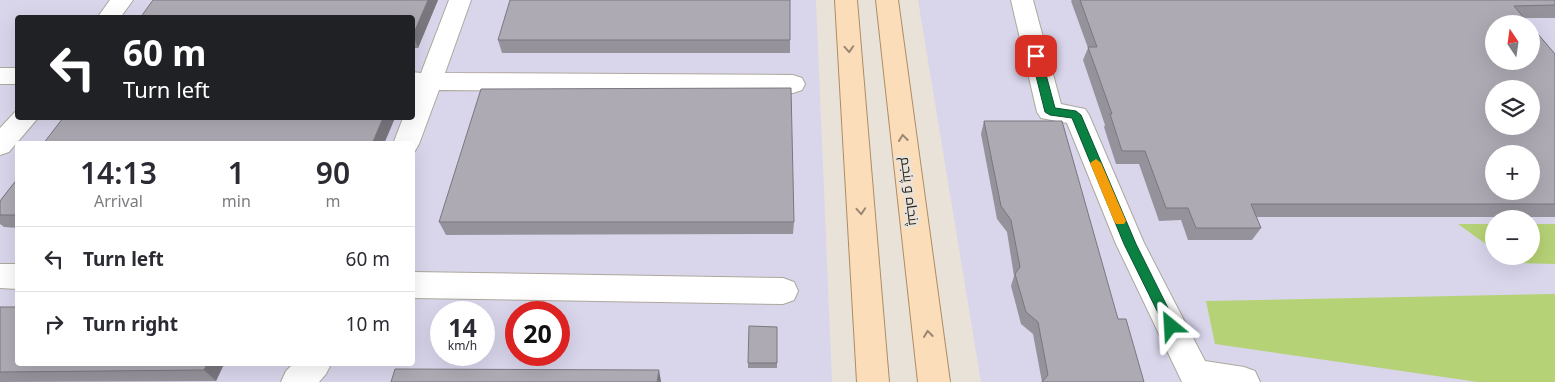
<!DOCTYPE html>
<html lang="en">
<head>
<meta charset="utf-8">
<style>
	:root { --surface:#fff; --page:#f7f7f7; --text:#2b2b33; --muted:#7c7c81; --line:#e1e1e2 }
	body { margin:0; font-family:"Noto Sans",Cairo,sans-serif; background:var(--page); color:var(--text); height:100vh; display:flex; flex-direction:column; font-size:19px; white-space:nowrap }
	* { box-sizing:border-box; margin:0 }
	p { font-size:16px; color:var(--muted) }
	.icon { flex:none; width:28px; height:28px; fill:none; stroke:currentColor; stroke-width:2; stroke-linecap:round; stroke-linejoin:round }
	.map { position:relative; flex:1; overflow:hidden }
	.panel { position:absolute; left:15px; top:141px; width:400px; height:225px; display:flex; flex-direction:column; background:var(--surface); border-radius:5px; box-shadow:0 5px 20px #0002 }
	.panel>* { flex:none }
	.guide { position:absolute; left:15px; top:15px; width:400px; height:105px; border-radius:5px; box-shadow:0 5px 20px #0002; background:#202124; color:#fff; overflow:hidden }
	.needle { width:32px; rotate:347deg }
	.controls { position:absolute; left:1485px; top:15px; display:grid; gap:10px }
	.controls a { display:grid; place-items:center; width:55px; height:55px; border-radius:50%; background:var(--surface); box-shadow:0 5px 20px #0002; font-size:25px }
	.speed { position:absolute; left:430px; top:301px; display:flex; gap:10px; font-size:25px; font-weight:700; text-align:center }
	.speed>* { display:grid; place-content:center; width:65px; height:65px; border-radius:50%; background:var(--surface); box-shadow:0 5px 20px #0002; line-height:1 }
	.speed small { font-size:12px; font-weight:400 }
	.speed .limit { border:8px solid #d22; background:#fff; color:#111 }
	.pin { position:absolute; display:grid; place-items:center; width:42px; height:42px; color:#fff; margin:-21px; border-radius:10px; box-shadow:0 2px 8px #0006 }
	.me { position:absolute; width:55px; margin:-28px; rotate:333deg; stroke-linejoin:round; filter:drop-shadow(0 0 4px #0008) }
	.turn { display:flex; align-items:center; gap:18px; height:105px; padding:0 25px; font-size:22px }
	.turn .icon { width:65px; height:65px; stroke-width:2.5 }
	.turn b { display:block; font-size:35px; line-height:42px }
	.eta { display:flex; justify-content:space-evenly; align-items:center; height:85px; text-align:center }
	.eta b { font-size:30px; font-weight:600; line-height:35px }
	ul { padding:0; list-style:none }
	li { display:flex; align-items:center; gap:15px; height:65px; padding:0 25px; border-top:1px solid var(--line) }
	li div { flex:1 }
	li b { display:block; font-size:19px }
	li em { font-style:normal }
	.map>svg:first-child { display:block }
	.industrial { fill:#d9d6ec; fill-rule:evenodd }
	.green { fill:#b6d276 }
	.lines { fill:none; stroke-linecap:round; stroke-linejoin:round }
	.minor-casing { stroke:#aea79d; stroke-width:2 }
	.major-casing { stroke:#ad8c64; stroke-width:2 }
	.minor { fill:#fff; fill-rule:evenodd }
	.major { fill:#fbddb9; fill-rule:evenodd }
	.wall { fill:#96929b }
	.shaded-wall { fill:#7a777e }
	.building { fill:#aeaab4; stroke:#7a777e; fill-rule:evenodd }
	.oneway { stroke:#998772 }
	.route { fill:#0b8043; stroke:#07532c }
	.slow { fill:#f59e0b }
	.labels { text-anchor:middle; stroke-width:5; stroke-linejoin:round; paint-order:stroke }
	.street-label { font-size:14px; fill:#211e1b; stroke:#e9e2d8 }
</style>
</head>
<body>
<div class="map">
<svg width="1555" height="382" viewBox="0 0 1555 382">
	<rect width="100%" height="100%" fill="#e9e2d8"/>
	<g class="industrial">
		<path d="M0,0H816L832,382H0ZM18,18H412V118H18ZM18,144H412V364H18ZM441,312H484V355H441ZM516,312H559V355H516Z"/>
		<path d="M918,0H1555V382H981ZM1494,24H1531V61H1494ZM1494,89H1531V126H1494ZM1494,154H1531V191H1494ZM1494,219H1531V256H1494Z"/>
	</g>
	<g class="green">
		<polygon points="1458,224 1494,224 1494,250"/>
		<polygon points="1531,224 1555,224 1555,264 1512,263 1502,256 1531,256"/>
		<polygon points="1555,294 1555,382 1478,382 1215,344 1206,301"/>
	</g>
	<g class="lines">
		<defs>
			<g id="minor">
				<polygon points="110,0 133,0 120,18 97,18"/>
				<polygon points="449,0 471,0 445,73 793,75 802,78 805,84 802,90 793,93 439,90 419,144 415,151 412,152 412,144 393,144 403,118 412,118 412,72 421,73"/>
				<polygon points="1011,0 1033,0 1061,104 1085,109 1089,115 1144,243 1205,361 1244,367 1255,371 1260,382 1182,382 1116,244 1067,123 1041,118 1037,112"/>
				<rect x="0" y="68" width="18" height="16"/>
				<polygon points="16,111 18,111 18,118 38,118 9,152 0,155 0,128"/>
				<polygon points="0,264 18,264 18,289 0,288"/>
				<polygon points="412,272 783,278 794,282 798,291 794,300 783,304 412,298"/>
				<polygon points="293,364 331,364 326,374 319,382 281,382 286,371"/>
			</g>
			<g id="major">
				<polygon points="835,0 857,0 889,382 857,382"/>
				<polygon points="876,0 898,0 950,382 918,382"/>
			</g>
		</defs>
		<use href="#minor" class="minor-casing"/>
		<use href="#major" class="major-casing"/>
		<use href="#minor" class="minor"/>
		<use href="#major" class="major"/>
	</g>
	<g class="wall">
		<polygon points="438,0 418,48 412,48 412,18"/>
		<polygon points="1072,0 1555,0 1555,18 1525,18 1555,54 1555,217 1256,217 1261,228 1252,240 1188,240 1181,220 1159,221 1139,164 1116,164 1104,127 1105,125 1083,60 1088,48 1071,1"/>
		<polygon points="498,40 790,40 790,53 502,53"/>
		<polygon points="984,121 1118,319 1042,382 1033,334 1021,324 1011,286 1014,276 1007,232 997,219 981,134"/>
		<polygon points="18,178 18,228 4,227 0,224 0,201"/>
		<polygon points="439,222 794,222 793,234 446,235"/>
		<polygon points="0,307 224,364 216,381 0,382"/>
		<polygon points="777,327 777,368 748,368 748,363"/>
	</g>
	<g class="shaded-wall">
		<polygon points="428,0 438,0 418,48 413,35"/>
		<polygon points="383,118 395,118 384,144 372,144"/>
		<polygon points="207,364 224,364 216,381 204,370"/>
		<polygon points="659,370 661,381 661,382 657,382"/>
	</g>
	<g class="building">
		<polygon points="153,0 428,0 413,35 412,18 140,18"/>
		<polygon points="510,0 790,0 790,40 498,40"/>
		<path d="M1080,0H1555V5L1514,6L1529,24H1494V61H1531V26L1555,54V204H1251L1261,228H1196L1188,208H1166L1145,151H1122L1110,114H1112L1088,47H1097ZM1494,89H1531V126H1494ZM1494,154H1531V191H1494Z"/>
		<polygon points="791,88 794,222 439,222 481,89"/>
		<polygon points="63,118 383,118 372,144 43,144"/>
		<polygon points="984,121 1062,121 1118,319 1126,319 1144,382 1042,382 1048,375 1038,322 1026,312 1015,274 1020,267 1011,220 1001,206"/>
		<polygon points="18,178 18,215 0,215 0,201"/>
		<polygon points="0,307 18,307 18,364 207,364 204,370 0,372"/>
		<polygon points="749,326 777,327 777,363 748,363"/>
		<polygon points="395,369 659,370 657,382 391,382"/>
	</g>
	<defs><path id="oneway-chevron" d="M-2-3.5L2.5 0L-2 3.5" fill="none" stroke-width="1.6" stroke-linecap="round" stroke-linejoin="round" transform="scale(1.25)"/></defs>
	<g class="oneway">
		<use href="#oneway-chevron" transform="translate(849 49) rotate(86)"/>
		<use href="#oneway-chevron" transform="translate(903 138) rotate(-97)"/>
		<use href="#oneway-chevron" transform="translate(861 211) rotate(86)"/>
		<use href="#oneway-chevron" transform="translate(928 334) rotate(-97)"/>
	</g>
	<polygon class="route" points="1036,53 1041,56 1055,108 1076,111 1081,115 1136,244 1177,326 1175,329 1171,331 1166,329 1124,244 1072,118 1050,115 1045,112 1031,56"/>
	<polygon class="slow" points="1096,159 1101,163 1126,221 1124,224 1116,224 1114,221 1090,163"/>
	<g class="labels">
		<g class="street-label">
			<text transform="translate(910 191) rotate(83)" y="5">پنجاه و پنجم</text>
		</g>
	</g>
</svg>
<div class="controls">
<a><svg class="needle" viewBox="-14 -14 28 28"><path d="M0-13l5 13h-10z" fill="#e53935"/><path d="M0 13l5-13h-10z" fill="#7c7c81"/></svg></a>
<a><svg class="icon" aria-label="layers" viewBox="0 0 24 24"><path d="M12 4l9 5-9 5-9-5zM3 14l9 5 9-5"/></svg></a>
<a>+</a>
<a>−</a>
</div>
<div class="speed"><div>14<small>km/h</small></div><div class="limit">20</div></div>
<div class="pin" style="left:1036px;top:56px;background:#d93025"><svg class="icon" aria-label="arrive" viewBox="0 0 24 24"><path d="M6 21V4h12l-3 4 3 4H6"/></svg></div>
<svg class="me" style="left:1171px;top:326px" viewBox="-20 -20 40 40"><path d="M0-17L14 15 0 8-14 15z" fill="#0b8043" stroke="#fff" stroke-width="4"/></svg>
<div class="guide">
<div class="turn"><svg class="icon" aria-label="left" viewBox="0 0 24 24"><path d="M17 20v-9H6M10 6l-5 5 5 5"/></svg><div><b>60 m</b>Turn left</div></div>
</div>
<section class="panel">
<div class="eta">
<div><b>14:13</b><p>Arrival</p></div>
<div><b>1</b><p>min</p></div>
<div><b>90</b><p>m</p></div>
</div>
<ul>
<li><svg class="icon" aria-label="left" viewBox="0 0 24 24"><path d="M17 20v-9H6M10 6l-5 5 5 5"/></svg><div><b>Turn left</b></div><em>60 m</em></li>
<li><svg class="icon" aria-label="right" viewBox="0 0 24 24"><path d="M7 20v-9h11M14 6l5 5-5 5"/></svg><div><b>Turn right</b></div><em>10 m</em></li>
</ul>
</section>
</div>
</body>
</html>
